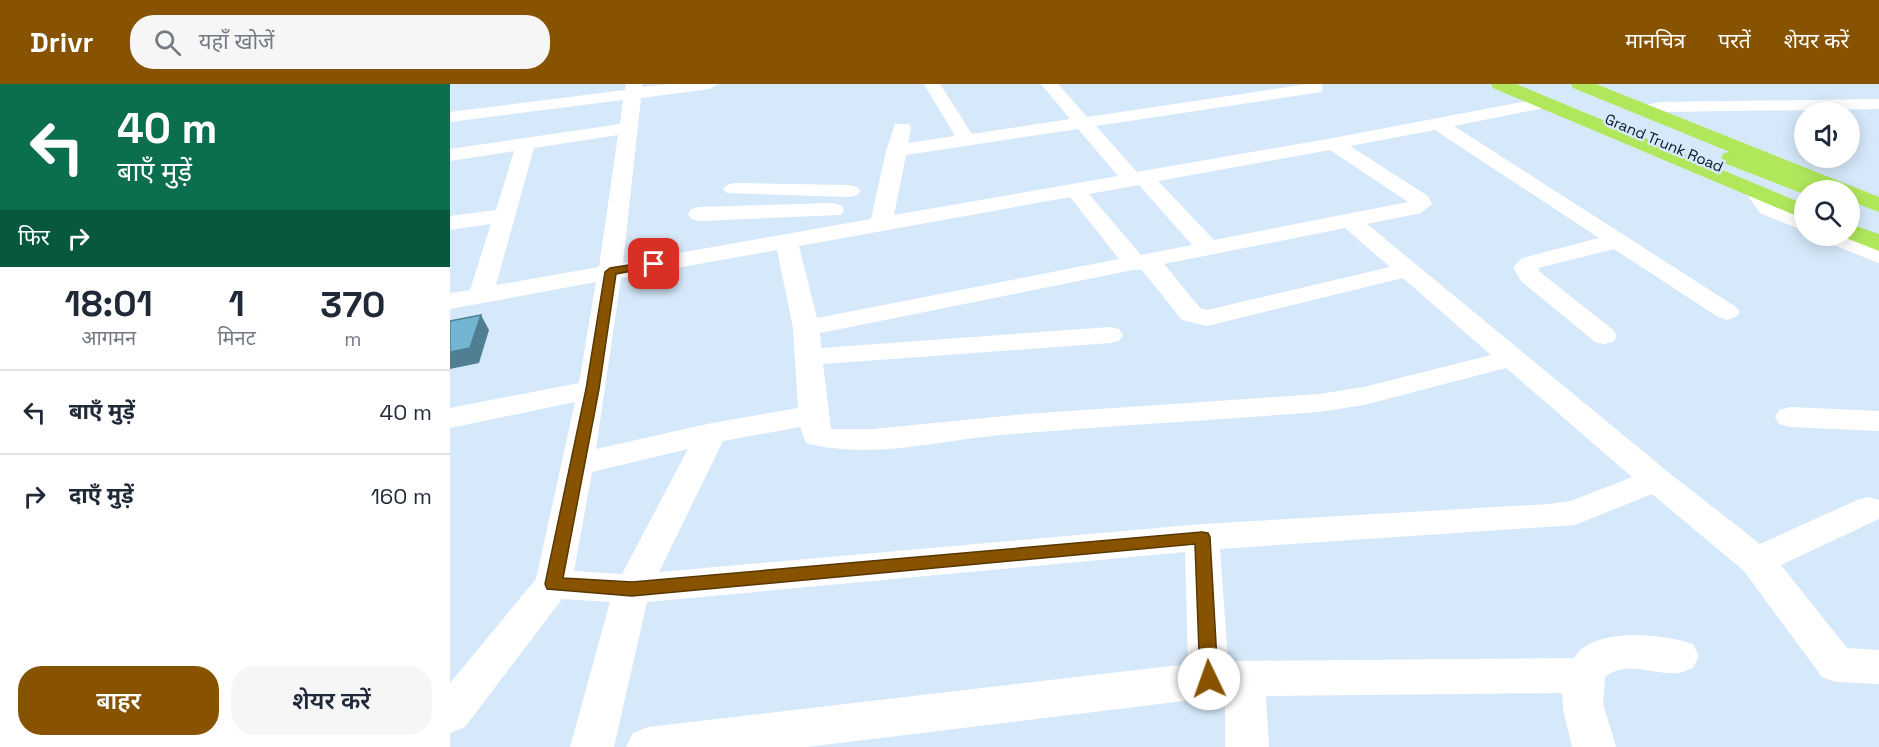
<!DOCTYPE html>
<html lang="hi">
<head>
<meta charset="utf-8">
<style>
	:root { --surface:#fff; --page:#f6f6f7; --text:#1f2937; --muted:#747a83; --line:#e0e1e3; --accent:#885300 }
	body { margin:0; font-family:"Space Grotesk","Noto Sans Devanagari",sans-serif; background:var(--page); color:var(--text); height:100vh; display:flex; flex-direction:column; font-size:22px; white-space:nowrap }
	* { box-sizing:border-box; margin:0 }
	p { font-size:20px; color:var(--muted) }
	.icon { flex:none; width:33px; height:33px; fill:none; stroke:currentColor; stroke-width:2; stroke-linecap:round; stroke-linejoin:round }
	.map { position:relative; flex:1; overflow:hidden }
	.sheet { display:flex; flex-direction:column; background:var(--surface); width:450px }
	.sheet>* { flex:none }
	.guide { background:#0b6e4f; color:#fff; overflow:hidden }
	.fabs { position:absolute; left:1344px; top:18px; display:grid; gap:12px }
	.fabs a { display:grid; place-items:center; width:66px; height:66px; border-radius:50%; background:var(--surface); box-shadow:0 3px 15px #0003; font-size:30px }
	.pin { position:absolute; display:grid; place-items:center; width:51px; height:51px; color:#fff; margin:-26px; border-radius:12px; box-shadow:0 3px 9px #0006 }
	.me { position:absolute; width:66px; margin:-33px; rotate:357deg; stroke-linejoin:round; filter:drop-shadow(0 0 4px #0008) }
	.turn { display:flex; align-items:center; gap:21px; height:126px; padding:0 18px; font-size:27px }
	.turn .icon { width:78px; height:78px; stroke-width:2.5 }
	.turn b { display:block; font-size:42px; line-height:51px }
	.then { display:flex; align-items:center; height:57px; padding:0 18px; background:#0003; gap:12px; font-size:22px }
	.eta { display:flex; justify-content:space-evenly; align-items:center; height:102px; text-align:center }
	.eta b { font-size:36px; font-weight:600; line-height:42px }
	.primary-button { display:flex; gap:12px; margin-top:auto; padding:12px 18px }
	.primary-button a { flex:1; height:69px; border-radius:24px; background:var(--accent); color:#fff; font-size:24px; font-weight:600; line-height:69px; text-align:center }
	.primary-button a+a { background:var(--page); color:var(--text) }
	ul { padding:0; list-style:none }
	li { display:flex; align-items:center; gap:18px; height:84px; padding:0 18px; border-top:2px solid var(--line) }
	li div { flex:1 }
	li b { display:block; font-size:22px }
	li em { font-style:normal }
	header { display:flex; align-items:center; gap:36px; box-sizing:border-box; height:84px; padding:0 30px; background:var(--accent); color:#fff }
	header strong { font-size:28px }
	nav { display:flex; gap:33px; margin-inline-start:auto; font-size:21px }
	.search { width:420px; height:54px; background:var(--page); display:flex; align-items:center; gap:15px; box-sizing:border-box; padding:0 21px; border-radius:24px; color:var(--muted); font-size:22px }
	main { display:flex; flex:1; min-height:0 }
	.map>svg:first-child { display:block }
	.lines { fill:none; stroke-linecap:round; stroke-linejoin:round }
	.minor { fill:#fff; fill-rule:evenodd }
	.highway { fill:#b1e85b; fill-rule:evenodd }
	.shaded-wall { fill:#507e92 }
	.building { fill:#73b4d1; stroke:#507e92; stroke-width:1.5 }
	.route { fill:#885300; stroke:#583600; stroke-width:1.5 }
	.labels { text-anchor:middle; stroke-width:5; stroke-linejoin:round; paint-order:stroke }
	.far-street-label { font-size:15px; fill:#031221; stroke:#d6e9fb }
</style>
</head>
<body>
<header>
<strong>Drivr</strong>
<div class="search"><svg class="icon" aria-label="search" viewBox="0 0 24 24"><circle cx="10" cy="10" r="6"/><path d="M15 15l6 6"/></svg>यहाँ खोजें</div>
<nav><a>मानचित्र</a><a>परतें</a><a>शेयर करें</a></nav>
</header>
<main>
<section class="sheet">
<div class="guide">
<div class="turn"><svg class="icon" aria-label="left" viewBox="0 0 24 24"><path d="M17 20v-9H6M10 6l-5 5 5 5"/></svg><div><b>40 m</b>बाएँ मुड़ें</div></div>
<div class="then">फिर<svg class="icon" aria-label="right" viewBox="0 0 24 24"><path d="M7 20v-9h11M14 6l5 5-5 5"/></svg></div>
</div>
<div class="eta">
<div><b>18:01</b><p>आगमन</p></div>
<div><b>1</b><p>मिनट</p></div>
<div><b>370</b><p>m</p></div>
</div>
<ul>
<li><svg class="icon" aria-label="left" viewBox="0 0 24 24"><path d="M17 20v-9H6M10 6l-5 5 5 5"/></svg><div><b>बाएँ मुड़ें</b></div><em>40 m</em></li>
<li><svg class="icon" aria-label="right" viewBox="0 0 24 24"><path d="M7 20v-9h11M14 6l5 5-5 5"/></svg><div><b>दाएँ मुड़ें</b></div><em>160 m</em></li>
</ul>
<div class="primary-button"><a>बाहर</a><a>शेयर करें</a></div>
</section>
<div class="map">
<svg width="1429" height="663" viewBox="0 0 1429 663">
	<rect width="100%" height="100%" fill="#d6e9fb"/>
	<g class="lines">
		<g class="minor">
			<path d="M176,0H192V3L220,0H268L260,5L191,14L173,179L421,135L436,67L445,40H459L461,44L458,59L505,52L474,0H490L522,50L620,35L591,0H608L637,33L858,0H871L873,4L871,8L865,9L646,42L687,88L883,54L1093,14L1099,15L1102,19L1099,23L1004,42L1286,223L1290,228L1286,233L1277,236L1268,233L1164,165L1088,184L1090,188L1163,246L1167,252L1163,258L1154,260L1145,258L1071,197L1063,183L1072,174L1149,154L985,46L900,62L978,112L982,120L971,129L917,140L1218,388L1310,460L1407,416L1419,413L1429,416V435L1331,481L1397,564L1429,566V600L1386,598L1372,593L1294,487L1202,410L1125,441L770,465L778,577L1124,574C1142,542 1215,550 1243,560L1249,572L1243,584C1239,585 1234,588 1229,589C1204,592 1178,575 1155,593L1153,619L1166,663H1122L1113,625L1112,609L816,612L819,663H775V612L357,663H176L183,649L198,643L738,580L735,468L197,518L164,663H120L160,518L112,515L15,643L0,649V599L86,495L125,318L0,344V324L129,299L146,198L0,225V209L20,206L41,140L0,146V132L46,126L64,67L0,77V65L170,40L173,16L0,38V28L175,6ZM628,45L668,92L444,131L456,71ZM168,51L149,183L46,201L84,64ZM880,66L958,118L764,156L708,97ZM689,101L742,161L691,171L639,110ZM620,113L669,175L367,234L349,162ZM895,144L940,183L757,226L750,224L714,180ZM327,166L343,244L348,324L262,339L146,365L171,194ZM683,186H692L732,236L757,242L953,194L1041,271L914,303L869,310L576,330L423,345H381L373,280L660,259L669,257L673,251L669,245L660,243L371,264L370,249ZM1056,284L1182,393L1121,417L1099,420L752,440L209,488L273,357L350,343L356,359C419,376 487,357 551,351C657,342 763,336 869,328L914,321ZM238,365L172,490L124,487L142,388Z"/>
			<polygon points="1429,15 1429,25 1211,28 1194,31 1188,30 1185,26 1188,22 1211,18"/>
			<polygon points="284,99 400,101 407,103 411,107 407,111 400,113 277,109 273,105 277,101"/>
			<polygon points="1306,102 1313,104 1326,119 1354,132 1354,147 1310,129 1295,108 1299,104"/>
			<polygon points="383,119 391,121 394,126 391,131 249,137 241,135 238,130 241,125 249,123"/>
			<polygon points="1400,151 1429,164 1429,179 1373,157 1370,152"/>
			<polygon points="1340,323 1429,327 1429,347 1340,343 1329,340 1325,333 1329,326"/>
		</g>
		<g class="highway">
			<polygon points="1041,0 1066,0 1354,120 1354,135 1043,4"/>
			<polygon points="1121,0 1146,0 1429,113 1429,128 1400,117 1400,106 1354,106 1354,110 1274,79 1271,74 1274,69 1280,68 1123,4"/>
			<polygon points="1400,140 1429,150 1429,167 1391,152 1400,152"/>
		</g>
	</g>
	<polygon class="shaded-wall" points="31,231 39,246 29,279 0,285 0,268"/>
	<polygon class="building" points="31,231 20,264 0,268 0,237"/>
	<polygon class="route" points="204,177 210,180 208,182 166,190 149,305 113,494 182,498 752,448 758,449 760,453 768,595 765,601 759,603 752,601 750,595 745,460 182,512 97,505 95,500 136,305 155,188 160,184"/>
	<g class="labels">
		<g class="far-street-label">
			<text transform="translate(1214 59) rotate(23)" y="5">Grand Trunk Road</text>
		</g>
	</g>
</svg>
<div class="fabs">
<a><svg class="icon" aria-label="sound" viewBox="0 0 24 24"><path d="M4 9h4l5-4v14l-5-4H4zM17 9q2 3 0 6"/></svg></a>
<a><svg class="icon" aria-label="search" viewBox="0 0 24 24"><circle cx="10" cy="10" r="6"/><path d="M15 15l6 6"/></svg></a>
</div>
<div class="pin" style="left:204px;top:180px;background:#d93025"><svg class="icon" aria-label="arrive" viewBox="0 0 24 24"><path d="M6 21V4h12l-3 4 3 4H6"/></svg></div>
<svg class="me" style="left:759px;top:595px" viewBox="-20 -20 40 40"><circle r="19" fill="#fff"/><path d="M0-13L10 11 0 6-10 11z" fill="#885300"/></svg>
</div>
</main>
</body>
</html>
